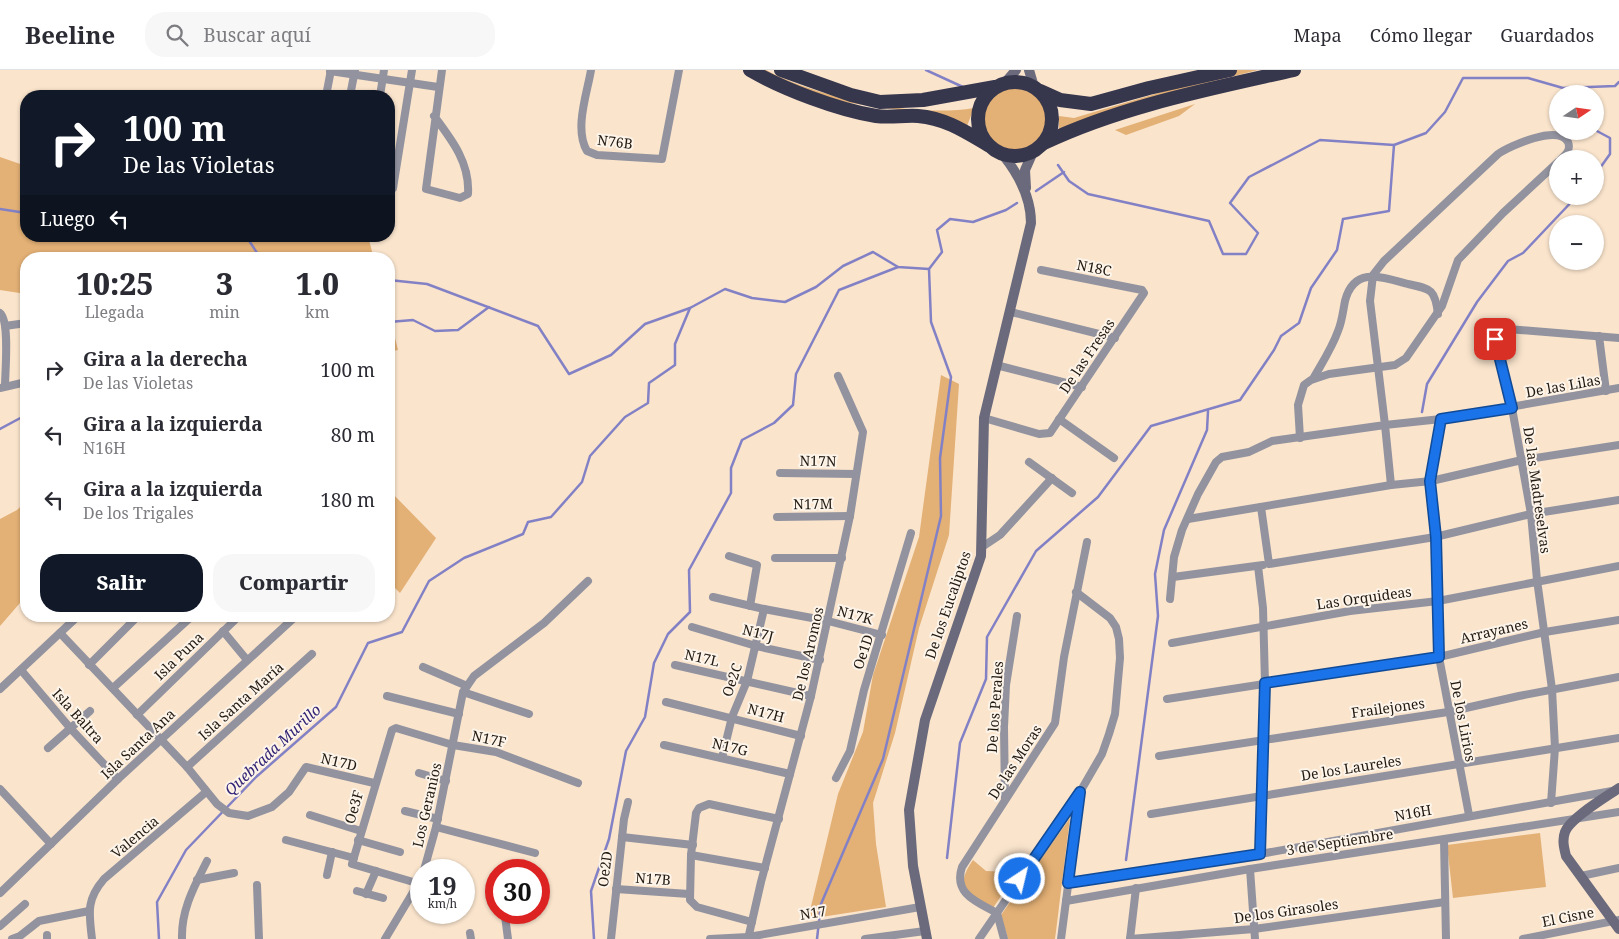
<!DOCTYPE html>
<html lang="es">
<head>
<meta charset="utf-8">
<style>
	:root { --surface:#fff; --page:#f7f7f7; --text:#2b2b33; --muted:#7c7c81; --line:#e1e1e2; --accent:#111827 }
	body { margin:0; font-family:"Noto Serif",serif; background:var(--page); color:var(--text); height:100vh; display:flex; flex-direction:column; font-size:19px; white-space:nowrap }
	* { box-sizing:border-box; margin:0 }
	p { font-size:16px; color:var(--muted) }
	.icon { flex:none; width:28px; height:28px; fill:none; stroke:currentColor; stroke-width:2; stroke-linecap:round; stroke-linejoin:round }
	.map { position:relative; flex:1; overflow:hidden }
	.details { position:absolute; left:20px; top:182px; width:375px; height:370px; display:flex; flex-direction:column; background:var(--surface); border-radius:20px; box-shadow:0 1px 4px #0004 }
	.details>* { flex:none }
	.top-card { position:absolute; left:20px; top:20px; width:375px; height:152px; border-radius:20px; box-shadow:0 1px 4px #0004; background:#111827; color:#fff; overflow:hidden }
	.needle { width:32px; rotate:77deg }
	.controls { position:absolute; left:1549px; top:15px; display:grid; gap:10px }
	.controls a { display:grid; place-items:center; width:55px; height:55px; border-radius:50%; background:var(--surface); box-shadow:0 1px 4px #0004; font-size:25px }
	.speed { position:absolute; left:410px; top:789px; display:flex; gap:10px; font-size:25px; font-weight:700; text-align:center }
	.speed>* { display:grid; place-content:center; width:65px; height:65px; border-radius:50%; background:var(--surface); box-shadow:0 1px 4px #0004; line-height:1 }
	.speed small { font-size:12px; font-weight:400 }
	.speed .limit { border:8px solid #d22; background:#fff; color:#111 }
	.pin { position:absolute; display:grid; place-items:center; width:42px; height:42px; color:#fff; margin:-21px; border-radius:10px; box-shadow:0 2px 8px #0006 }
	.me { position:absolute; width:55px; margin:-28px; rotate:35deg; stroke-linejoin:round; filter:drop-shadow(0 0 4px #0008) }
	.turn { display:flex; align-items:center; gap:18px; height:105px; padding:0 20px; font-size:22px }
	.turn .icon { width:65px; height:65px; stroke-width:2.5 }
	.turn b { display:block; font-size:35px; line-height:42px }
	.then { display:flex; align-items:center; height:48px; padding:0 20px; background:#0003; gap:10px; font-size:19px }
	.eta { display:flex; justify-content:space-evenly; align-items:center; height:85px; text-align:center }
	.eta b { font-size:30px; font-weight:800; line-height:35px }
	.button { display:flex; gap:10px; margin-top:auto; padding:10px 20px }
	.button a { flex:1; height:58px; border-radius:20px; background:var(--accent); color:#fff; font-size:20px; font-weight:800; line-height:58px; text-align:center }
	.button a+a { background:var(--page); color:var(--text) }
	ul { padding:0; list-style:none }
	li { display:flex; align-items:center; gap:15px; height:65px; padding:0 20px }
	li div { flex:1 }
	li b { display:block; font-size:19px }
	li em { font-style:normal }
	header { display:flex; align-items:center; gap:30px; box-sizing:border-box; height:70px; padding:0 25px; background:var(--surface); border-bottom:1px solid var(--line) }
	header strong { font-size:24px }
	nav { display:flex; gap:28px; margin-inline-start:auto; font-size:18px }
	.search { width:350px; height:45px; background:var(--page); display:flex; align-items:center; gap:12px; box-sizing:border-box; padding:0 18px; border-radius:20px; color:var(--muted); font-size:19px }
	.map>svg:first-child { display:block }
	.green { fill:#e3b075 }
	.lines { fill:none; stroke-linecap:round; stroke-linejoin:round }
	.stream { stroke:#8381c5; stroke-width:2.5 }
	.street { stroke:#92939f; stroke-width:8 }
	.secondary { stroke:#6a6a7c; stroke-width:10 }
	.highway { stroke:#36364d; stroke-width:14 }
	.route-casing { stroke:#114b97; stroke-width:12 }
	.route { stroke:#1a73e8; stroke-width:9 }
	.labels { text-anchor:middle; stroke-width:4; stroke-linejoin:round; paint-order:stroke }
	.street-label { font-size:14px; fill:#221a11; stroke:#fdf4ea }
	.water-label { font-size:15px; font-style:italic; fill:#332475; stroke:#fdf4ea }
</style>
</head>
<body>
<header>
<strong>Beeline</strong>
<div class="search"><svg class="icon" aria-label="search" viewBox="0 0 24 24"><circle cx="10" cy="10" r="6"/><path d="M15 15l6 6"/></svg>Buscar aquí</div>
<nav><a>Mapa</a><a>Cómo llegar</a><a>Guardados</a></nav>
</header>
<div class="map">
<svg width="1619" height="869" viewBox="0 0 1619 869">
	<rect width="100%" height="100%" fill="#fae4cc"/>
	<g class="green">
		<path d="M757,0H766C817,28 916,48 974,38L967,56L907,41L843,32L818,25Z"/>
		<polygon points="1236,0 1258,0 1179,20 1059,66 1059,46 1074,48"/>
		<circle cx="1015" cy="51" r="33"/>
		<polygon points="1195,34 1179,46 1126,65 1115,60"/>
		<polygon points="0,87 26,96 26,166 368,166 374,189 26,189 26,224 0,220"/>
		<polygon points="389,244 398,280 389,282"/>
		<polygon points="941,305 959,314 949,465 919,558 895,663 873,733 876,774 886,837 808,849 838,724 863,662 873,605 919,467"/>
		<polygon points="389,420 436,468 400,523 389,512"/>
		<polygon points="26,431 26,526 0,556 0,449 17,440"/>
		<polygon points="1070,748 1055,869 1008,869 1001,845"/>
		<polygon points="1540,763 1546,817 1453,828 1447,775"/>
		<path d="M973,790L986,801L1017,802L993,838C968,824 953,818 973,790Z"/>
	</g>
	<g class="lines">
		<g class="stream">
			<polyline points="926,0 963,17"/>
			<polyline points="1595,60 1610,68 1610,84 1595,105"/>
			<polyline points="1058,95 1069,111 1088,124 1209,151 1223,184 1246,184 1258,163 1230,133 1249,107 1320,70 1394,75 1426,63 1445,42 1463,8 1528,8 1563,18 1615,16 1619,12"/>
			<polyline points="1036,121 1064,102"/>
			<polyline points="0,139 26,143"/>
			<polyline points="167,166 171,166"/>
			<polyline points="246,166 261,189"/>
			<polyline points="389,210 427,214 538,256 569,304 611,285 645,254 690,238 725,219 752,228 785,232 816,217 843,196 873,182 898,197 929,199 942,182 937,160 950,149 973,152 1006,140 1017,133"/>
			<polyline points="389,252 413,250 435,261 458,260 489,237"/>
			<polyline points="1422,342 1427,314 1477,232 1508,191 1523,183 1577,126"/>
			<polyline points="0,359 26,345"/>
			<polyline points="947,788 960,673 986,609 987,567 1036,481 1098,427 1151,356 1240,330 1274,280 1281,266 1299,253 1311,218 1337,180 1343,149 1389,141 1394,75"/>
			<polyline points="1126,790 1158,546 1155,504 1164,460 1207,360 1208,341"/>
			<polyline points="159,869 157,832 186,780 256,707 336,637 368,573 402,562 429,511 464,488 523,464 528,452 551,447 582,412 590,386 625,347 648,333 649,313 675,295 675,274 690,238"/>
			<polyline points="594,869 591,821 609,769 626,681 645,647 654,593 668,564 690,542 689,500 731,423 731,398 742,370 774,353 793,335 796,304 839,220 898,197"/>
			<polyline points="817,869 821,834 883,689 941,446 940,388 951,307 931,252 929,199"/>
		</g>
		<g class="street">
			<path d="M591,0C587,24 574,59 587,81L597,85L662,89L679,0"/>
			<polyline points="330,1 438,17"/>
			<polyline points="326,26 331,0"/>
			<polyline points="350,26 355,0"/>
			<polyline points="380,26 384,0"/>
			<path d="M434,46C452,70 470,93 468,124L460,128L426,119L442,0"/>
			<polyline points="393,118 412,0"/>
			<polyline points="1011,242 1115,268"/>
			<path d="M0,243C10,251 5,302 5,316"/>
			<polyline points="5,256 26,253"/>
			<polyline points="1599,266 1606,321"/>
			<polyline points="996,295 1082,317"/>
			<path d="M1313,309C1322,293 1332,278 1338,261C1342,252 1343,241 1345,231C1354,196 1382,207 1408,214C1431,219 1435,219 1438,244"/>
			<polyline points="0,318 26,312"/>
			<polyline points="984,348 1039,364 1050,363 1144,223 1142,220 1041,200"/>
			<polyline points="1059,349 1114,388"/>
			<polyline points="1441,349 1431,411 1435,467 1439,587 1469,745"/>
			<polyline points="1300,368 1298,335 1304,315 1311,310 1329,304 1395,295 1406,288 1442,236 1458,190 1503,143 1558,92"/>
			<polyline points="1029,392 1072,423"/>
			<polyline points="780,403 856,404"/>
			<polyline points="1391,415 1385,355 1441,349 1619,318"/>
			<polyline points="1261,437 1269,494 1435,467 1531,444 1619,430"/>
			<polyline points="777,447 850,446"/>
			<polyline points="1188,449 1391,415 1431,411 1522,390 1619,375"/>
			<polyline points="982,477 1000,465 1052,408"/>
			<polyline points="729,486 757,495 750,536"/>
			<polyline points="775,488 842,488"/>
			<polyline points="1258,496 1263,538 1265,613 1260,784"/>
			<polyline points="1173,507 1263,495"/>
			<polyline points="713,527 764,539"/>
			<path d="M1170,529L1174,487L1182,460L1198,424L1216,392L1222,387L1249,382L1272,371L1385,355L1370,231L1373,205L1384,191L1498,84C1510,76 1558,54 1568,72C1571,79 1567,84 1561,89"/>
			<polyline points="692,557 756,576 820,590"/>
			<polyline points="223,561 247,590"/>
			<polyline points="60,563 187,697 217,734 229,743 248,746 272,737 289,722 306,697 374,713"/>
			<polyline points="1172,573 1350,541 1438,531 1619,496"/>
			<polyline points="89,595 138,546"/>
			<polyline points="675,595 811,626"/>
			<polyline points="423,597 467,616"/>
			<polyline points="21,600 71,659 118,709"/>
			<polyline points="113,618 192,546"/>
			<polyline points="0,619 78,546"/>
			<polyline points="463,622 529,644"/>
			<polyline points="387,626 459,644"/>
			<polyline points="1167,629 1439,587 1545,562 1619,550"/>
			<polyline points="666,632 801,666"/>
			<polyline points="137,645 239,546"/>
			<polyline points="664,675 790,704"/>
			<polyline points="48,678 90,641"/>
			<polyline points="1159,686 1448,642 1519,626 1619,607"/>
			<polyline points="722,688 732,647 747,611 764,539 828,551 882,565"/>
			<polyline points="187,697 312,584"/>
			<polyline points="419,703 446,711"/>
			<polyline points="836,708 850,681 864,620 911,463"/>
			<polyline points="0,719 51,774"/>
			<polyline points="1005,729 1004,657 1006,615 1017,546"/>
			<polyline points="1551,733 1555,678 1552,619 1537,510 1531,444 1512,338 1495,269 1508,259 1619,268"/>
			<polyline points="405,741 438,749"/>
			<polyline points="1151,744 1619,668"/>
			<polyline points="310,745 361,761"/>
			<polyline points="436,757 535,783"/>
			<polyline points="622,767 693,775"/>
			<polyline points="286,770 354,788"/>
			<polyline points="358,770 400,782"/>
			<polyline points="1444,770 1446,869"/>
			<polyline points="691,785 765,798"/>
			<polyline points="1250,799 1255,869"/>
			<polyline points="424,800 436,757 463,622 474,606 544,553 588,511"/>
			<polyline points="327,805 332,782"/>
			<polyline points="1581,806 1619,798"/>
			<polyline points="197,810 234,803"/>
			<polyline points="1068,813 1260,784 1612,721"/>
			<polyline points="420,814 352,794 392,660 396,658 453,675 496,682 578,713"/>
			<polyline points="257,815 259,869"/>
			<polyline points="616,819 689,824"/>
			<polyline points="357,821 383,828"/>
			<polyline points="0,823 118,709 296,546"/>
			<polyline points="366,824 376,801"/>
			<polyline points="1066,831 1250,799 1619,742"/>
			<polyline points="505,846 508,869"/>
			<polyline points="752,852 697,837 690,830 691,785 696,743 699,738 709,734 779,749"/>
			<polyline points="0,856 25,834"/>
			<polyline points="470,863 471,869"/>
			<polyline points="47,865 47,869"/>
			<polyline points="12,869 20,866 39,851 89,841"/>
			<path d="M92,869C89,843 86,830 104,809L206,722"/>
			<path d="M182,869C181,840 194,817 207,791"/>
			<polyline points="385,869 421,809"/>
			<polyline points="611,869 624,749 628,732"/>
			<polyline points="710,869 748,867 920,837"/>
			<polyline points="748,869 761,812 811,626 850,446 863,362 838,306"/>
			<polyline points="865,869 925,861"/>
			<polyline points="979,869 1080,722 1102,684 1109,664 1115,644 1120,588 1119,569 1116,557 1110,548 1076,522"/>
			<path d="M1004,869L997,843C977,832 953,824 962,797L1055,653L1064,587L1087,472"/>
			<polyline points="1061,869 1080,725"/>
			<polyline points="1130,869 1254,859 1445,832"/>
			<polyline points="1130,869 1136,818"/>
			<polyline points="1523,869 1619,850"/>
		</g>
		<g class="secondary">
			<polyline points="1029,0 1034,17"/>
			<polyline points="1004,14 1016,0"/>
			<polyline points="1026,118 1025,100 1033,82"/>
			<path d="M1619,718C1606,727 1570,748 1565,762C1562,770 1564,778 1566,786L1619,859"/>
			<path d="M927,869L913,796L909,740L925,650L981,486L984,348L1031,153C1031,127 1019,105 1003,85"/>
		</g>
		<g class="highway">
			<path d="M750,0C783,19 838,40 876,46C890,48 904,45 918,46C945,48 966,62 988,75"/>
			<polyline points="781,0 851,25 880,32 923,30 995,17"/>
			<circle cx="1015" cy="49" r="37"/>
			<polyline points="1040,21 1060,30 1091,34 1149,18 1230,0"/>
			<path d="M1044,73C1122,36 1210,19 1294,0"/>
		</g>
	</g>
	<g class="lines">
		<defs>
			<polyline id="route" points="1020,809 1080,722 1068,813 1260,784 1265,613 1439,587 1436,467 1430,411 1441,349 1512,338 1495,269"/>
		</defs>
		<use href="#route" class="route-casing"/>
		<use href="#route" class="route"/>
	</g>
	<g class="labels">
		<g class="street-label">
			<text transform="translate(615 72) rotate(7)" y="5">N76B</text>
			<text transform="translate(1094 198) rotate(11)" y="5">N18C</text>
			<text transform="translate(1087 286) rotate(-56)" y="5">De las Fresas</text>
			<text transform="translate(1563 316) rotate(-10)" y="5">De las Lilas</text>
			<text transform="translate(818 391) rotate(1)" y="5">N17N</text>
			<text transform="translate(1537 420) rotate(82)" y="5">De las Madreselvas</text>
			<text transform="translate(813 434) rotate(-1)" y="5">N17M</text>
			<text transform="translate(1364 528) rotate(-8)" y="5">Las Orquideas</text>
			<text transform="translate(948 535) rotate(-71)" y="5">De los Eucaliptos</text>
			<text transform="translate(855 545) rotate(15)" y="5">N17K</text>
			<text transform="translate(1494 561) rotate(-13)" y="5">Arrayanes</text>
			<text transform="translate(758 563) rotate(14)" y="5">N17J</text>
			<text transform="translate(863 582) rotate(-72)" y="5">Oe1D</text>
			<text transform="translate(808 584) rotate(-77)" y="5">De los Aromos</text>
			<text transform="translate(179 586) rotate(-44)" y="5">Isla Puna</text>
			<text transform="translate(702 588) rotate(13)" y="5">N17L</text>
			<text transform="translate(732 610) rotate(-71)" y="5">Oe2C</text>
			<text transform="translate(241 631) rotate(-42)" y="5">Isla Santa María</text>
			<text transform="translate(995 637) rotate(-86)" y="5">De los Perales</text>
			<text transform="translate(1388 638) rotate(-8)" y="5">Frailejones</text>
			<text transform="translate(766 643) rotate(15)" y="5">N17H</text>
			<text transform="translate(78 646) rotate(48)" y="5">Isla Baltra</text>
			<text transform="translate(1463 651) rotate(79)" y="5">De los Lirios</text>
			<text transform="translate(489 669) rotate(12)" y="5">N17F</text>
			<text transform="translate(138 674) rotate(-43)" y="5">Isla Santa Ana</text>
			<text transform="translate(730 677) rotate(13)" y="5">N17G</text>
			<text transform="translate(339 692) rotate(13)" y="5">N17D</text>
			<text transform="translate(1015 692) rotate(-57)" y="5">De las Moras</text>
			<text transform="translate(1351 698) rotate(-9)" y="5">De los Laureles</text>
			<text transform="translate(427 735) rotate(-77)" y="5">Los Geranios</text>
			<text transform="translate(354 737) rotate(-74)" y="5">Oe3F</text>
			<text transform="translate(1413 743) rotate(-10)" y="5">N16H</text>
			<text transform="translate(135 767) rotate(-40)" y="5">Valencia</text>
			<text transform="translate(1340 772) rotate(-9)" y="5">3 de Septiembre</text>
			<text transform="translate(605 799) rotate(-83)" y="5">Oe2D</text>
			<text transform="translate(653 809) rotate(4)" y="5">N17B</text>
			<text transform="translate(1286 841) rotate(-8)" y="5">De los Girasoles</text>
			<text transform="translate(813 843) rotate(-9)" y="5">N17</text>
			<text transform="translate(1568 847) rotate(-11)" y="5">El Cisne</text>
		</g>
		<g class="water-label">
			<text transform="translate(273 680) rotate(-43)" y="5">Quebrada Murillo</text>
		</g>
	</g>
</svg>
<div class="controls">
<a><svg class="needle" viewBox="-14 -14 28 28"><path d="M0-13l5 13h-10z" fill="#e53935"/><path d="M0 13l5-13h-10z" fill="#7c7c81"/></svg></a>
<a>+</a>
<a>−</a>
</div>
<div class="speed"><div>19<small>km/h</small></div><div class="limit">30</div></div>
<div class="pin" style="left:1495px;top:269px;background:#d93025"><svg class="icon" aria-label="arrive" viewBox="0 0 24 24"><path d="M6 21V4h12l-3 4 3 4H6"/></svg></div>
<svg class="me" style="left:1020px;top:809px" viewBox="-20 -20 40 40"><circle r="17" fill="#1a73e8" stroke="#fff" stroke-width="3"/><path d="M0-11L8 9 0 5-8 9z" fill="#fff"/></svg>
<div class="top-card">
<div class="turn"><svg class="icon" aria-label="right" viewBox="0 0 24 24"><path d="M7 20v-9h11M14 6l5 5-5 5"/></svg><div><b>100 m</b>De las Violetas</div></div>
<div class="then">Luego<svg class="icon" aria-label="left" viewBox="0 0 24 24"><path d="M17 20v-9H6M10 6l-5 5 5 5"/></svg></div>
</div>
<section class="details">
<div class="eta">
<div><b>10:25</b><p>Llegada</p></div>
<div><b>3</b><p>min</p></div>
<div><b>1.0</b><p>km</p></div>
</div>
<ul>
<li><svg class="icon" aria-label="right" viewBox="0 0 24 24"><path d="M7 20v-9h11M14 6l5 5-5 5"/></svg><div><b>Gira a la derecha</b><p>De las Violetas</p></div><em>100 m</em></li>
<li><svg class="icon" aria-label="left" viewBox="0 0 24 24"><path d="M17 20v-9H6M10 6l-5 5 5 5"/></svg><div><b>Gira a la izquierda</b><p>N16H</p></div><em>80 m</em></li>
<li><svg class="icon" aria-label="left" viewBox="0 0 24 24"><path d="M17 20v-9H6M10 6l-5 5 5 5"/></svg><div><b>Gira a la izquierda</b><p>De los Trigales</p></div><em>180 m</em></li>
</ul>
<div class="button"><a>Salir</a><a>Compartir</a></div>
</section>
</div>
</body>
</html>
